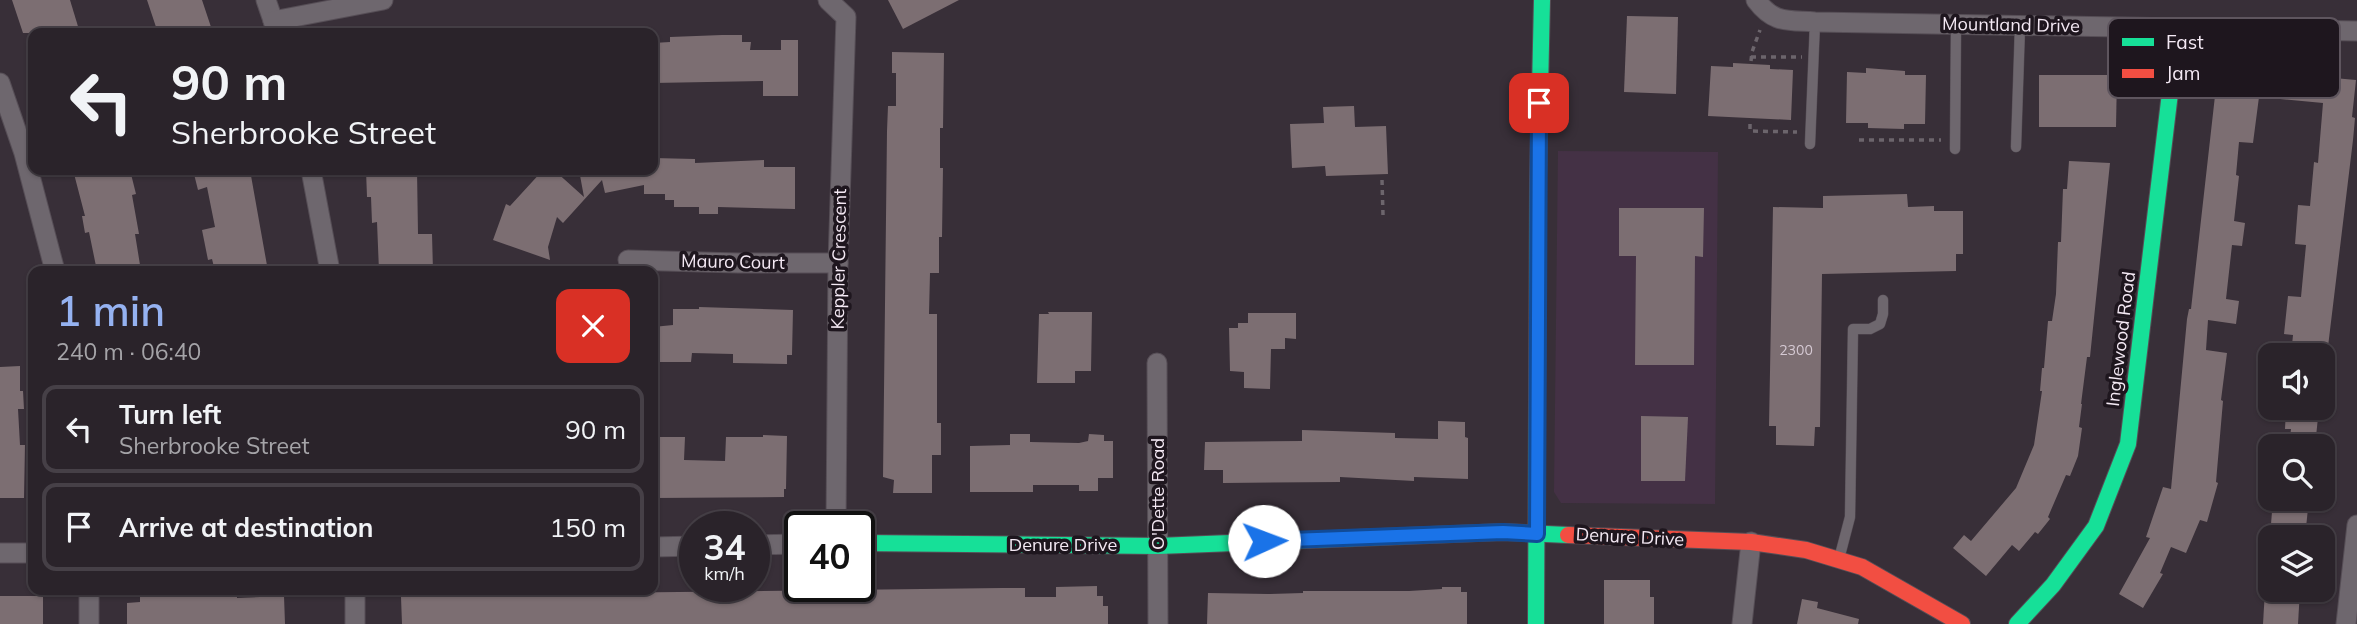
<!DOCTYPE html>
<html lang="en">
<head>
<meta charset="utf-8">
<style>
	:root { --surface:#2a232a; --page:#322b32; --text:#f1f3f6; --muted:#a5a4a8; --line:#464047; --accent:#95b2f1 }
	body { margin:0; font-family:Mulish,sans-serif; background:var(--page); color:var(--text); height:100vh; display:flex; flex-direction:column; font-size:26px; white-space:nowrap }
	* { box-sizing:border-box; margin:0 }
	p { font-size:23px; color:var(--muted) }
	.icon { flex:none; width:38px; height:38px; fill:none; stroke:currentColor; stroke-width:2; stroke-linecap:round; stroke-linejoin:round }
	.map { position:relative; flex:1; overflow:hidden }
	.drawer { position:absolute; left:28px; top:266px; width:630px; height:329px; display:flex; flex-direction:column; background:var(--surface); border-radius:14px; box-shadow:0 2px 5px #0004,0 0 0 2px var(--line) }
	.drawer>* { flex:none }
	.banner { position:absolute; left:28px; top:28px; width:630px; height:147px; border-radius:14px; box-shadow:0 2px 5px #0004,0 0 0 2px var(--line); background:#2a232a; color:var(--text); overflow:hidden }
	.controls { position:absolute; left:2258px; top:343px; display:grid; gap:14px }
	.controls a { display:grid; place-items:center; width:77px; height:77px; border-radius:14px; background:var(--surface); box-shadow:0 2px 5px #0004,0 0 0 2px var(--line); font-size:35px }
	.speed { position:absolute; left:679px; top:511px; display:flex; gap:14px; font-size:35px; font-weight:700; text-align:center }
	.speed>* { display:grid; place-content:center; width:91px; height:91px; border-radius:50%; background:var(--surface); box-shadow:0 2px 5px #0004,0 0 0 2px var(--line); line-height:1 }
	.speed small { font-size:18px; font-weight:400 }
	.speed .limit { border:4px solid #111; border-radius:10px; background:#fff; color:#111 }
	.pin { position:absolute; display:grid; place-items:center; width:60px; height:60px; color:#fff; margin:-30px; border-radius:14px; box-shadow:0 4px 10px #0006 }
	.me { position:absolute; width:77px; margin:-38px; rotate:88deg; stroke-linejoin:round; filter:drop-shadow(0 0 5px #0008) }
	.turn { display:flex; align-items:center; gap:24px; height:147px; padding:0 28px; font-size:32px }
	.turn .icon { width:91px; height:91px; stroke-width:2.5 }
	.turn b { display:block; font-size:49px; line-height:60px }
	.round { display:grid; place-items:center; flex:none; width:74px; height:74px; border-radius:14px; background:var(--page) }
	.summary { display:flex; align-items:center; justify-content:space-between; height:119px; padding:0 28px }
	h1 { font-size:42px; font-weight:600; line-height:52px; color:var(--accent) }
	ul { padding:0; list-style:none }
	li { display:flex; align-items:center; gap:21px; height:88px; margin:0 14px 10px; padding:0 14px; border:4px solid var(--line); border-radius:14px }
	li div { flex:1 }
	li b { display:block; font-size:26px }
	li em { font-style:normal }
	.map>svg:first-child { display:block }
	.built { fill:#443145 }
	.building { fill:#7c6e72 }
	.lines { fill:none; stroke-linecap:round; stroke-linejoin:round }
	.lane-casing { stroke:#564e56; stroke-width:11 }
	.street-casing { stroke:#564e56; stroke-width:21 }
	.fast-casing { stroke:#564e56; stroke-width:18 }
	.jam-casing { stroke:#564e56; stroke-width:18 }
	.path { stroke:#6c656c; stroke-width:3.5; stroke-dasharray:5 5; stroke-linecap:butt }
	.lane { stroke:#6e676e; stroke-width:10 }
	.street { stroke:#6e676e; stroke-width:19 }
	.fast { stroke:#16e098; stroke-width:16 }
	.jam { stroke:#f24e42; stroke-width:16 }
	.route-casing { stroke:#114b97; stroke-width:18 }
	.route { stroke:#1a73e8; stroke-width:12 }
	.labels { text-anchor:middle; stroke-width:7; stroke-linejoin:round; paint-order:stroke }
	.number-label { font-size:14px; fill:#d6cad4 }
	.street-label { font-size:18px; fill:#f4e9f4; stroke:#1e161e }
	.key { fill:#1e161e; stroke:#5e555e; stroke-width:2 }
	.key-label { font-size:19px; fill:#f4e9f4 }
</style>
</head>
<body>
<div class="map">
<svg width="2357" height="624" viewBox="0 0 2357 624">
	<rect width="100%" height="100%" fill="#382f38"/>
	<polygon class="built" points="1558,151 1718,152 1715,504 1561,503 1554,492"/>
	<g class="building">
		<polygon points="12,0 70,0 80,33 23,33"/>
		<polygon points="147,0 202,0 213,33 158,33"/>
		<polygon points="888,0 959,0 903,29"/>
		<polygon points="1627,16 1678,17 1676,94 1624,92"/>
		<polygon points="722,35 742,35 742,42 751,42 750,50 781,50 781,40 798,40 798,96 763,96 763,81 653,83 653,43 670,42 670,37"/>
		<polygon points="892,52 944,53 943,128 940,128 940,168 943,168 942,237 939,237 939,273 930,273 929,314 937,314 937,423 941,423 941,455 932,455 932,493 893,493 894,480 883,477 887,131 888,106 896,106 896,73 892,73"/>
		<polygon points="1733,63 1770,65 1770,69 1793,70 1791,120 1708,116 1711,66 1733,67"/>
		<polygon points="1866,68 1905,71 1905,75 1926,75 1925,124 1904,124 1904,129 1868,128 1868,123 1846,123 1847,72 1866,73"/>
		<polygon points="2290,74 2356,80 2352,117 2355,118 2353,140 2327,355 2291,355 2293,335 2284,334 2288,296 2301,297 2306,245 2295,244 2298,205 2310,206 2314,162 2318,163 2323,103 2259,97 2253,143 2239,142 2236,175 2239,176 2234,221 2245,223 2242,246 2232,245 2226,299 2239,301 2236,324 2208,320 2206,350 2227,353 2221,400 2223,401 2216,482 2218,483 2207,522 2200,520 2186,553 2171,547 2160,573 2163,574 2143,608 2119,594 2150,538 2146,537 2163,487 2171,489 2187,319 2189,309 2191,309 2217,78 2288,86"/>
		<polygon points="2039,75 2117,75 2116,127 2039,127"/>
		<polygon points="1354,106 1355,127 1386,126 1388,174 1326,176 1325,166 1292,168 1290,124 1324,123 1323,107"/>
		<polygon points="653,158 695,159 695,163 764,160 764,167 795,167 795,209 718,207 718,214 699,214 699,207 674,207 674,200 665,200 665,194 644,194 644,185 605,193 602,180 563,223 557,217 548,247 550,260 493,240 506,204 510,206 543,170 554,170 584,197 579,170 653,170"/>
		<polygon points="2069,161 2110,163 2090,357 2087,357 2081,404 2082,404 2079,427 2082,428 2078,456 2070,476 2066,475 2048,517 2050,519 2038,534 2035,532 2019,551 2012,545 1986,576 1953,548 1964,535 1971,541 2016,488 2034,445 2042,391 2040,391 2042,368 2044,368 2048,321 2052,321 2056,294 2058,242 2061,242 2063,189 2067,189"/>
		<polygon points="73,170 130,170 136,194 132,195 139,234 135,234 141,271 97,271 89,232 85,233 82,216 85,216"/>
		<polygon points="193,170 250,170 268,271 215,271 212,259 208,260 202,230 215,227 207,187 198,190"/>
		<polygon points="366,170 417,170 418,234 432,234 433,271 379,271 377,222 372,223 371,197 367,197"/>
		<polygon points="1907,194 1908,207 1934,206 1934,211 1963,211 1963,254 1956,254 1956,271 1822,274 1820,427 1815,427 1814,446 1776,445 1776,426 1769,426 1773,207 1823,208 1823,196"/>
		<polygon points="1619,208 1704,208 1703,257 1695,256 1694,365 1635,365 1636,256 1619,256"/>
		<polygon points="699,307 793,310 792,355 787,355 787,364 733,363 733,354 692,353 691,362 653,362 653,327 673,325 673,309 699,309"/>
		<polygon points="1048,312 1092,312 1091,371 1075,371 1075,383 1037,383 1039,314 1049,314"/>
		<polygon points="1248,313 1296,313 1296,339 1285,338 1285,349 1271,349 1270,389 1244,388 1244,372 1230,371 1229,328 1238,328 1238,323 1248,323"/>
		<polygon points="20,366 20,391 23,391 24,409 18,409 20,445 25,445 24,498 0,498 0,367"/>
		<polygon points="2286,408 2319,408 2315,446 2289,446 2291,429 2285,429"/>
		<polygon points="1641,416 1688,417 1685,481 1641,481"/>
		<polygon points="1438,421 1465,422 1465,437 1468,438 1468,479 1414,477 1414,481 1340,477 1340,482 1223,483 1223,470 1204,470 1205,442 1302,441 1302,430 1395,433 1395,438 1438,439"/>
		<polygon points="1010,434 1030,434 1030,442 1079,443 1088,441 1089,434 1104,435 1104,441 1113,441 1113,478 1098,478 1098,491 1079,491 1079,485 1033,485 1033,492 970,492 970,446 1010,445"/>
		<polygon points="763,435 787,436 786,489 784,489 784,497 653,498 654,437 685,437 684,460 725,461 726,437 763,437"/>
		<polygon points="2273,499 2309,499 2305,537 2270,537"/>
		<polygon points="1604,580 1650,580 1650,597 1654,597 1654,624 1604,624"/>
		<polygon points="1097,586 1097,596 1103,596 1103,606 1108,606 1108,624 402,624 401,597 435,595 1002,588 1025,588 1025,597 1056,597 1056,587"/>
		<polygon points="1442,587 1461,587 1461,592 1467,592 1467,624 1207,624 1208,593 1268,594 1303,593 1303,591 1409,591 1442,589"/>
		<polygon points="2265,590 2300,590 2298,624 2263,624"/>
		<polygon points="237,595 237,598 284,596 285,624 127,624 127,603 140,602 140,597"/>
		<rect x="0" y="596" width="43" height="28"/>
		<polygon points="1802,599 1818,602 1817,608 1859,619 1858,624 1797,624"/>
	</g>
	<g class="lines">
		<defs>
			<g id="lane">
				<polyline points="1810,144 1815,22"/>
				<polyline points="2016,147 2020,26"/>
				<polyline points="1955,149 1956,24"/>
				<polyline points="1839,559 1850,517 1853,329 1870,329 1880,324 1883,314 1883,300"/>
			</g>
			<g id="street">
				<polyline points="266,0 277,32"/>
				<polyline points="828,0 846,17 838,263 836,527"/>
				<path d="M1756,0C1774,24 1787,20 1815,22L2357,31"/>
				<polyline points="273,21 383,0"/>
				<polyline points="0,83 24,153 55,271"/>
				<polyline points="311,170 330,271"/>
				<polyline points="628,260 738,263 838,263"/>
				<polyline points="1157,363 1158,624"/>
				<polyline points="754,545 800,544"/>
				<polyline points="653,547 695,546"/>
				<polyline points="0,553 33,553"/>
				<polyline points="89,590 89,624"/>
				<polyline points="355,590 355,624"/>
				<polyline points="1742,624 1751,542"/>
				<polyline points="2346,624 2357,525"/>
			</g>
			<g id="fast">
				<polyline points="859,543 1158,546 1503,532 1568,535"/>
				<polyline points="1536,624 1538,179 1542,0"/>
				<polyline points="2017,624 2053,585 2096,526 2128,444 2178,26"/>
			</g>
			<polyline id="jam" points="1568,535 1751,542 1806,550 1862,567 1962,624"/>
		</defs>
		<use href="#lane" class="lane-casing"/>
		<use href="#street" class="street-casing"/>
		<use href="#fast" class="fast-casing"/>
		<use href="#jam" class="jam-casing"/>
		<g class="path">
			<polyline points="1751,57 1802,57"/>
			<polyline points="1751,61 1752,52 1760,30"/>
			<polyline points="1750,124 1750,131 1797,132"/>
			<polyline points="1859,140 1941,140"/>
			<polyline points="1382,180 1383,215"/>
		</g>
		<use href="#lane" class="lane"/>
		<use href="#street" class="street"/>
		<use href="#fast" class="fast"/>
		<use href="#jam" class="jam"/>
	</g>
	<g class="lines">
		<defs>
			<polyline id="route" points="1264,541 1503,532 1537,534 1539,103"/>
		</defs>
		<use href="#route" class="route-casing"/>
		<use href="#route" class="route"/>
	</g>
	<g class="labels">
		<g class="number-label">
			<text x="1796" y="355">2300</text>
		</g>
		<g class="street-label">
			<text transform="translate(2011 25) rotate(1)" y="6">Mountland Drive</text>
			<text transform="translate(839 259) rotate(-89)" y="6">Keppler Crescent</text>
			<text transform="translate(733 262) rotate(1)" y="6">Mauro Court</text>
			<text transform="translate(2121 339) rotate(-83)" y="6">Inglewood Road</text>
			<text transform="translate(1158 494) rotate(-90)" y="6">O'Dette Road</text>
			<text transform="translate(1630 537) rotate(3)" y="6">Denure Drive</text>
			<text x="1063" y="551">Denure Drive</text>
		</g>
	</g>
	<rect x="2108" y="18" width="232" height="80" rx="10" class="key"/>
	<rect x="2122" y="38" width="32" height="8" fill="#16e098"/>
	<rect x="2122" y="69" width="32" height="9" fill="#f24e42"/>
	<g class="key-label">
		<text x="2166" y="49">Fast</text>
		<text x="2166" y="80">Jam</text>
	</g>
</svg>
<div class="controls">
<a><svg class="icon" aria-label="sound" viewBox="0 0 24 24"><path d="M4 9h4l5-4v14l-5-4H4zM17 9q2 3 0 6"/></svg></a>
<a><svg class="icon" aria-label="search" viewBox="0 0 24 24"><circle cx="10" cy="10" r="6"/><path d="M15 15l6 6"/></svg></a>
<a><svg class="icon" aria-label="layers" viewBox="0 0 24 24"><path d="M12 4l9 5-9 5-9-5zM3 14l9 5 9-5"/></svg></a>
</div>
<div class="speed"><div>34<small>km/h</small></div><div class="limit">40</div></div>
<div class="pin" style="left:1539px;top:103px;background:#d93025"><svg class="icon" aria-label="arrive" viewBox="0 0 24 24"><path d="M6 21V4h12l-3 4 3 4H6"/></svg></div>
<svg class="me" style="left:1264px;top:541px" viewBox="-20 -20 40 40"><circle r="19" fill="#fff"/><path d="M0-13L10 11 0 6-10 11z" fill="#1a73e8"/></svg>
<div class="banner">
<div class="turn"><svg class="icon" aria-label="left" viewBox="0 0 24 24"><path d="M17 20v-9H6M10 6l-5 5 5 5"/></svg><div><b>90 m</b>Sherbrooke Street</div></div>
</div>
<section class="drawer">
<div class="summary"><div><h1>1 min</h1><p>240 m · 06:40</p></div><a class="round" style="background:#d93025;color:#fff"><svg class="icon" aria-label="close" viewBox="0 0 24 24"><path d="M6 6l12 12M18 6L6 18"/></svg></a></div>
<ul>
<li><svg class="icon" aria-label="left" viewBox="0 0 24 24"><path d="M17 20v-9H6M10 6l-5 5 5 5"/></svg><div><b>Turn left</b><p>Sherbrooke Street</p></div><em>90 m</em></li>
<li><svg class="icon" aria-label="arrive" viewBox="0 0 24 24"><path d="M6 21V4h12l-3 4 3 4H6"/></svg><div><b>Arrive at destination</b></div><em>150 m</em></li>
</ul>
</section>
</div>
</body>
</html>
